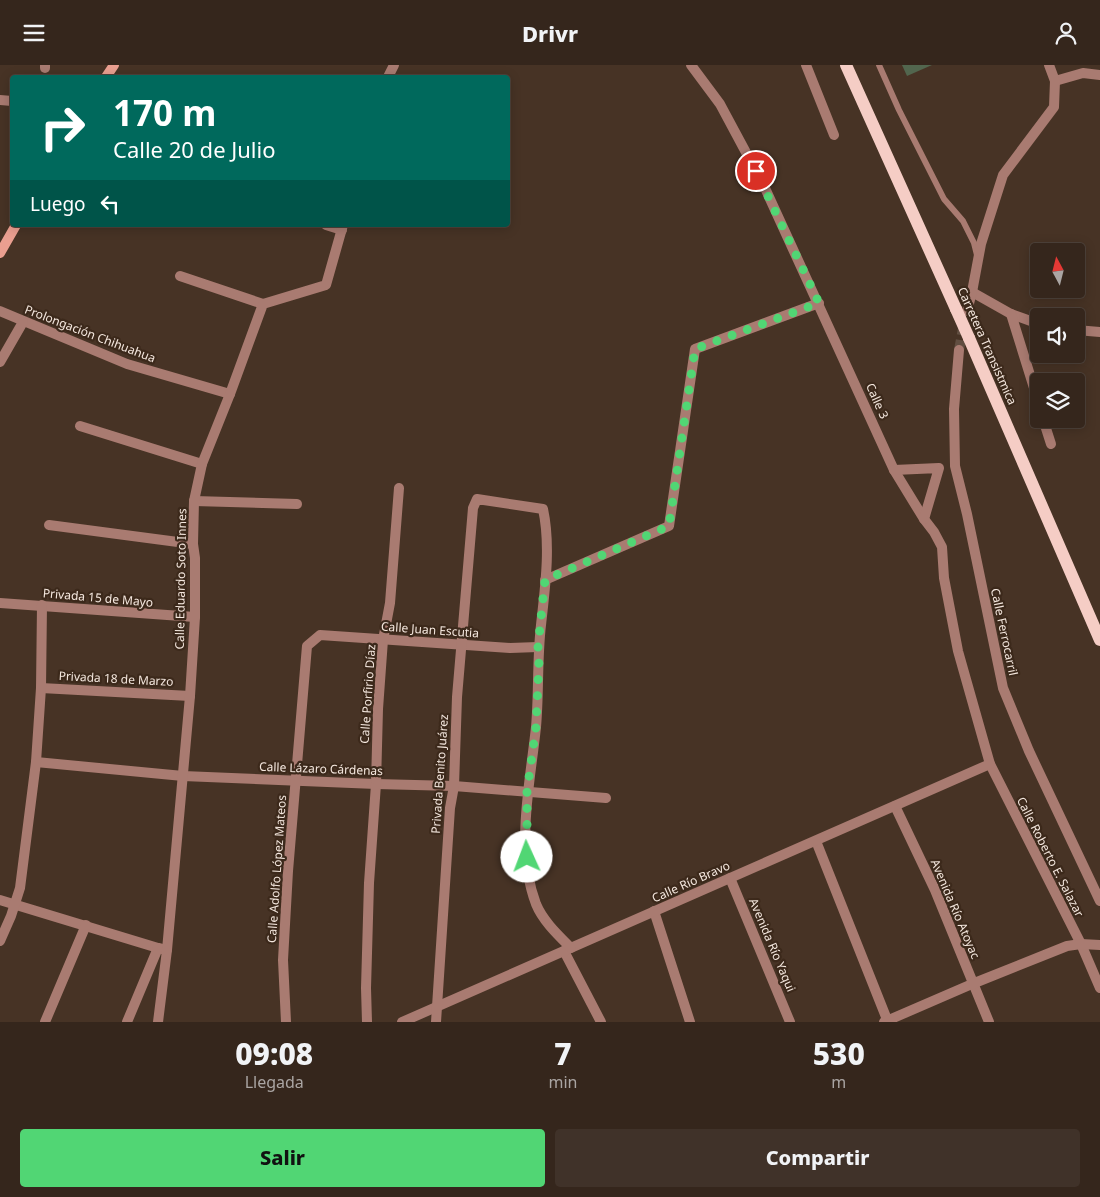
<!DOCTYPE html>
<html lang="es">
<head>
<meta charset="utf-8">
<style>
	:root { --surface:#35261c; --page:#403229; --text:#f1f3f6; --muted:#aaa5a3; --line:#4f433b; --accent:#51d674 }
	body { margin:0; font-family:"Noto Sans",sans-serif; background:var(--page); color:var(--text); height:100vh; display:flex; flex-direction:column; font-size:19px; white-space:nowrap }
	* { box-sizing:border-box; margin:0 }
	p { font-size:16px; color:var(--muted) }
	.icon { flex:none; width:28px; height:28px; fill:none; stroke:currentColor; stroke-width:2; stroke-linecap:round; stroke-linejoin:round }
	.map { position:relative; height:957px; overflow:hidden }
	.details { display:flex; flex-direction:column; background:var(--surface); flex:1 }
	.details>* { flex:none }
	.top-card { position:absolute; left:10px; top:10px; width:500px; height:152px; border-radius:5px; box-shadow:0 2px 12px #0003,0 0 0 1px var(--line); background:#00695c; color:#fff; overflow:hidden }
	.needle { width:32px; rotate:353deg }
	.fabs { position:absolute; left:1030px; top:178px; display:grid; gap:10px }
	.fabs a { display:grid; place-items:center; width:55px; height:55px; border-radius:5px; background:var(--surface); box-shadow:0 2px 12px #0003,0 0 0 1px var(--line); font-size:25px }
	.pin { position:absolute; display:grid; place-items:center; width:42px; height:42px; color:#fff; margin:-21px; border:2px solid #fff; border-radius:50%; box-shadow:0 1px 5px #0007 }
	.me { position:absolute; width:55px; margin:-28px; rotate:358deg; stroke-linejoin:round; filter:drop-shadow(0 0 4px #0008) }
	.turn { display:flex; align-items:center; gap:18px; height:105px; padding:0 20px; font-size:22px }
	.turn .icon { width:65px; height:65px; stroke-width:2.5 }
	.turn b { display:block; font-size:35px; line-height:42px }
	.then { display:flex; align-items:center; height:48px; padding:0 20px; background:#0003; gap:10px; font-size:19px }
	.eta { display:flex; justify-content:space-evenly; align-items:center; height:85px; text-align:center }
	.eta b { font-size:30px; font-weight:800; line-height:35px }
	.button { display:flex; gap:10px; margin-top:auto; padding:10px 20px }
	.button a { flex:1; height:58px; border-radius:5px; background:var(--accent); color:#111; font-size:20px; font-weight:800; line-height:58px; text-align:center }
	.button a+a { background:var(--page); color:var(--text) }
	header { display:flex; justify-content:space-between; align-items:center; height:65px; padding:0 20px; background:var(--surface); font-size:22px; font-weight:800 }
	.map>svg:first-child { display:block }
	.garden { fill:#52664e }
	.lines { fill:none; stroke-linecap:round; stroke-linejoin:round }
	.street-tunnel { stroke:#614e41; stroke-width:10; stroke-dasharray:10 5; stroke-linecap:butt }
	.lane { stroke:#a97b71; stroke-width:6 }
	.street { stroke:#a97b71; stroke-width:10 }
	.secondary { stroke:#ea9f90; stroke-width:10 }
	.primary { stroke:#f5cdc5; stroke-width:12 }
	.primary-bridge { stroke:#f5cdc5; stroke-width:12 }
	.route { stroke:#51d674; stroke-width:9; stroke-dasharray:0 16.2 }
	.labels { text-anchor:middle; stroke-width:4.5; stroke-linejoin:round; paint-order:stroke }
	.street-label { font-size:12px; fill:#f4e7de; stroke:#3c291b }
</style>
</head>
<body>
<header><svg class="icon" aria-label="menu" viewBox="0 0 24 24"><path d="M4 6h16M4 12h16M4 18h16"/></svg>Drivr<svg class="icon" aria-label="person" viewBox="0 0 24 24"><circle cx="12" cy="8" r="4"/><path d="M4 21q1-7 8-7t8 7"/></svg></header>
<div class="map">
<svg width="1100" height="957" viewBox="0 0 1100 957">
	<rect width="100%" height="100%" fill="#473325"/>
	<polygon class="garden" points="902,0 932,0 907,11"/>
	<g class="lines">
		<polyline class="street-tunnel" points="959,285 964,258"/>
		<polyline class="lane" points="879,0 899,45 944,134 963,156 974,178 977,190"/>
		<g class="street">
			<polyline points="691,0 720,39 765,123 894,405 924,454 934,467 942,482 944,513 958,586 990,699 1081,879 1100,923"/>
			<polyline points="806,0 834,70"/>
			<polyline points="45,3 45,0"/>
			<polyline points="388,12 394,0"/>
			<polyline points="1055,16 1083,8 1100,10"/>
			<polyline points="0,35 12,36"/>
			<polyline points="326,160 342,165"/>
			<polyline points="180,211 263,239"/>
			<polyline points="972,227 1011,249 1039,259"/>
			<polyline points="0,246 127,299 230,329"/>
			<polyline points="967,246 972,227 981,179 1003,110 1054,42 1055,16 1049,0"/>
			<polyline points="1011,249 1039,339"/>
			<polyline points="1076,265 1100,267"/>
			<polyline points="959,285 954,344 955,401 967,449 1003,623 1029,686 1100,836"/>
			<polyline points="0,297 23,257"/>
			<polyline points="1043,354 1051,379"/>
			<polyline points="80,361 202,399"/>
			<polyline points="894,405 939,403 924,454"/>
			<polyline points="194,436 297,439"/>
			<polyline points="49,460 193,479"/>
			<polyline points="545,515 669,461 695,284 819,238"/>
			<polyline points="0,538 195,552"/>
			<polyline points="41,623 190,631"/>
			<polyline points="36,697 183,711 376,719 454,721 606,733"/>
			<polyline points="895,741 935,825 989,957"/>
			<polyline points="816,776 888,957"/>
			<polyline points="730,813 790,957"/>
			<polyline points="0,835 158,883 167,885"/>
			<polyline points="654,846 690,957"/>
			<polyline points="0,876 11,851 20,823 36,697 41,623 42,540"/>
			<polyline points="564,886 601,957"/>
			<polyline points="45,957 86,860"/>
			<polyline points="127,957 158,883"/>
			<polyline points="158,957 167,885 190,631 195,552 195,493 193,479 194,436 202,399 230,329 263,239 326,220 343,160"/>
			<polyline points="286,957 283,895 288,806 307,581 320,570 510,583 538,582"/>
			<polyline points="367,957 366,923 369,818 376,719 378,644 383,575 390,538 399,423"/>
			<polyline points="402,957 990,699"/>
			<path d="M436,957L450,743L454,721L457,632L473,443L477,434L543,444C551,481 545,523 541,560C537,594 539,629 536,662C530,720 515,783 536,839C543,856 558,870 571,883"/>
			<polyline points="884,957 972,919 1067,881 1081,879 1100,880"/>
		</g>
		<g class="secondary">
			<polyline points="106,12 114,0"/>
			<polyline points="0,188 16,160"/>
		</g>
		<g class="primary">
			<polyline points="846,0 956,244"/>
			<polyline points="969,273 1100,575"/>
		</g>
		<polyline class="primary-bridge" points="956,244 969,273"/>
	</g>
	<g class="lines">
		<polyline class="route" points="527,792 527,727 536,662 539,596 538,582 545,515 669,461 695,284 819,238 756,106"/>
	</g>
	<g class="labels">
		<g class="street-label">
			<text transform="translate(90 269) rotate(21)" y="4">Prolongación Chihuahua</text>
			<text transform="translate(987 281) rotate(66)" y="4">Carretera Transistmica</text>
			<text transform="translate(877 336) rotate(66)" y="4">Calle 3</text>
			<text transform="translate(181 514) rotate(-89)" y="4">Calle Eduardo Soto Innes</text>
			<text transform="translate(98 533) rotate(5)" y="4">Privada 15 de Mayo</text>
			<text transform="translate(430 565) rotate(4)" y="4">Calle Juan Escutia</text>
			<text transform="translate(1004 567) rotate(78)" y="4">Calle Ferrocarril</text>
			<text transform="translate(116 614) rotate(3)" y="4">Privada 18 de Marzo</text>
			<text transform="translate(368 629) rotate(-86)" y="4">Calle Porfirio Díaz</text>
			<text transform="translate(321 704) rotate(2)" y="4">Calle Lázaro Cárdenas</text>
			<text transform="translate(440 709) rotate(-86)" y="4">Privada Benito Juárez</text>
			<text transform="translate(1050 792) rotate(63)" y="4">Calle Roberto E. Salazar</text>
			<text transform="translate(277 804) rotate(-86)" y="4">Calle Adolfo López Mateos</text>
			<text transform="translate(691 817) rotate(-24)" y="4">Calle Río Bravo</text>
			<text transform="translate(955 844) rotate(67)" y="4">Avenida Río Atoyac</text>
			<text transform="translate(772 880) rotate(67)" y="4">Avenida Río Yaqui</text>
		</g>
	</g>
</svg>
<div class="fabs">
<a><svg class="needle" viewBox="-14 -14 28 28"><path d="M0-13l5 13h-10z" fill="#e53935"/><path d="M0 13l5-13h-10z" fill="#aaa5a3"/></svg></a>
<a><svg class="icon" aria-label="sound" viewBox="0 0 24 24"><path d="M4 9h4l5-4v14l-5-4H4zM17 9q2 3 0 6"/></svg></a>
<a><svg class="icon" aria-label="layers" viewBox="0 0 24 24"><path d="M12 4l9 5-9 5-9-5zM3 14l9 5 9-5"/></svg></a>
</div>
<div class="pin" style="left:756px;top:106px;background:#d93025"><svg class="icon" aria-label="arrive" viewBox="0 0 24 24"><path d="M6 21V4h12l-3 4 3 4H6"/></svg></div>
<svg class="me" style="left:527px;top:792px" viewBox="-20 -20 40 40"><circle r="19" fill="#fff"/><path d="M0-13L10 11 0 6-10 11z" fill="#51d674"/></svg>
<div class="top-card">
<div class="turn"><svg class="icon" aria-label="right" viewBox="0 0 24 24"><path d="M7 20v-9h11M14 6l5 5-5 5"/></svg><div><b>170 m</b>Calle 20 de Julio</div></div>
<div class="then">Luego<svg class="icon" aria-label="left" viewBox="0 0 24 24"><path d="M17 20v-9H6M10 6l-5 5 5 5"/></svg></div>
</div>
</div>
<section class="details">
<div class="eta">
<div><b>09:08</b><p>Llegada</p></div>
<div><b>7</b><p>min</p></div>
<div><b>530</b><p>m</p></div>
</div>
<div class="button"><a>Salir</a><a>Compartir</a></div>
</section>
</body>
</html>
